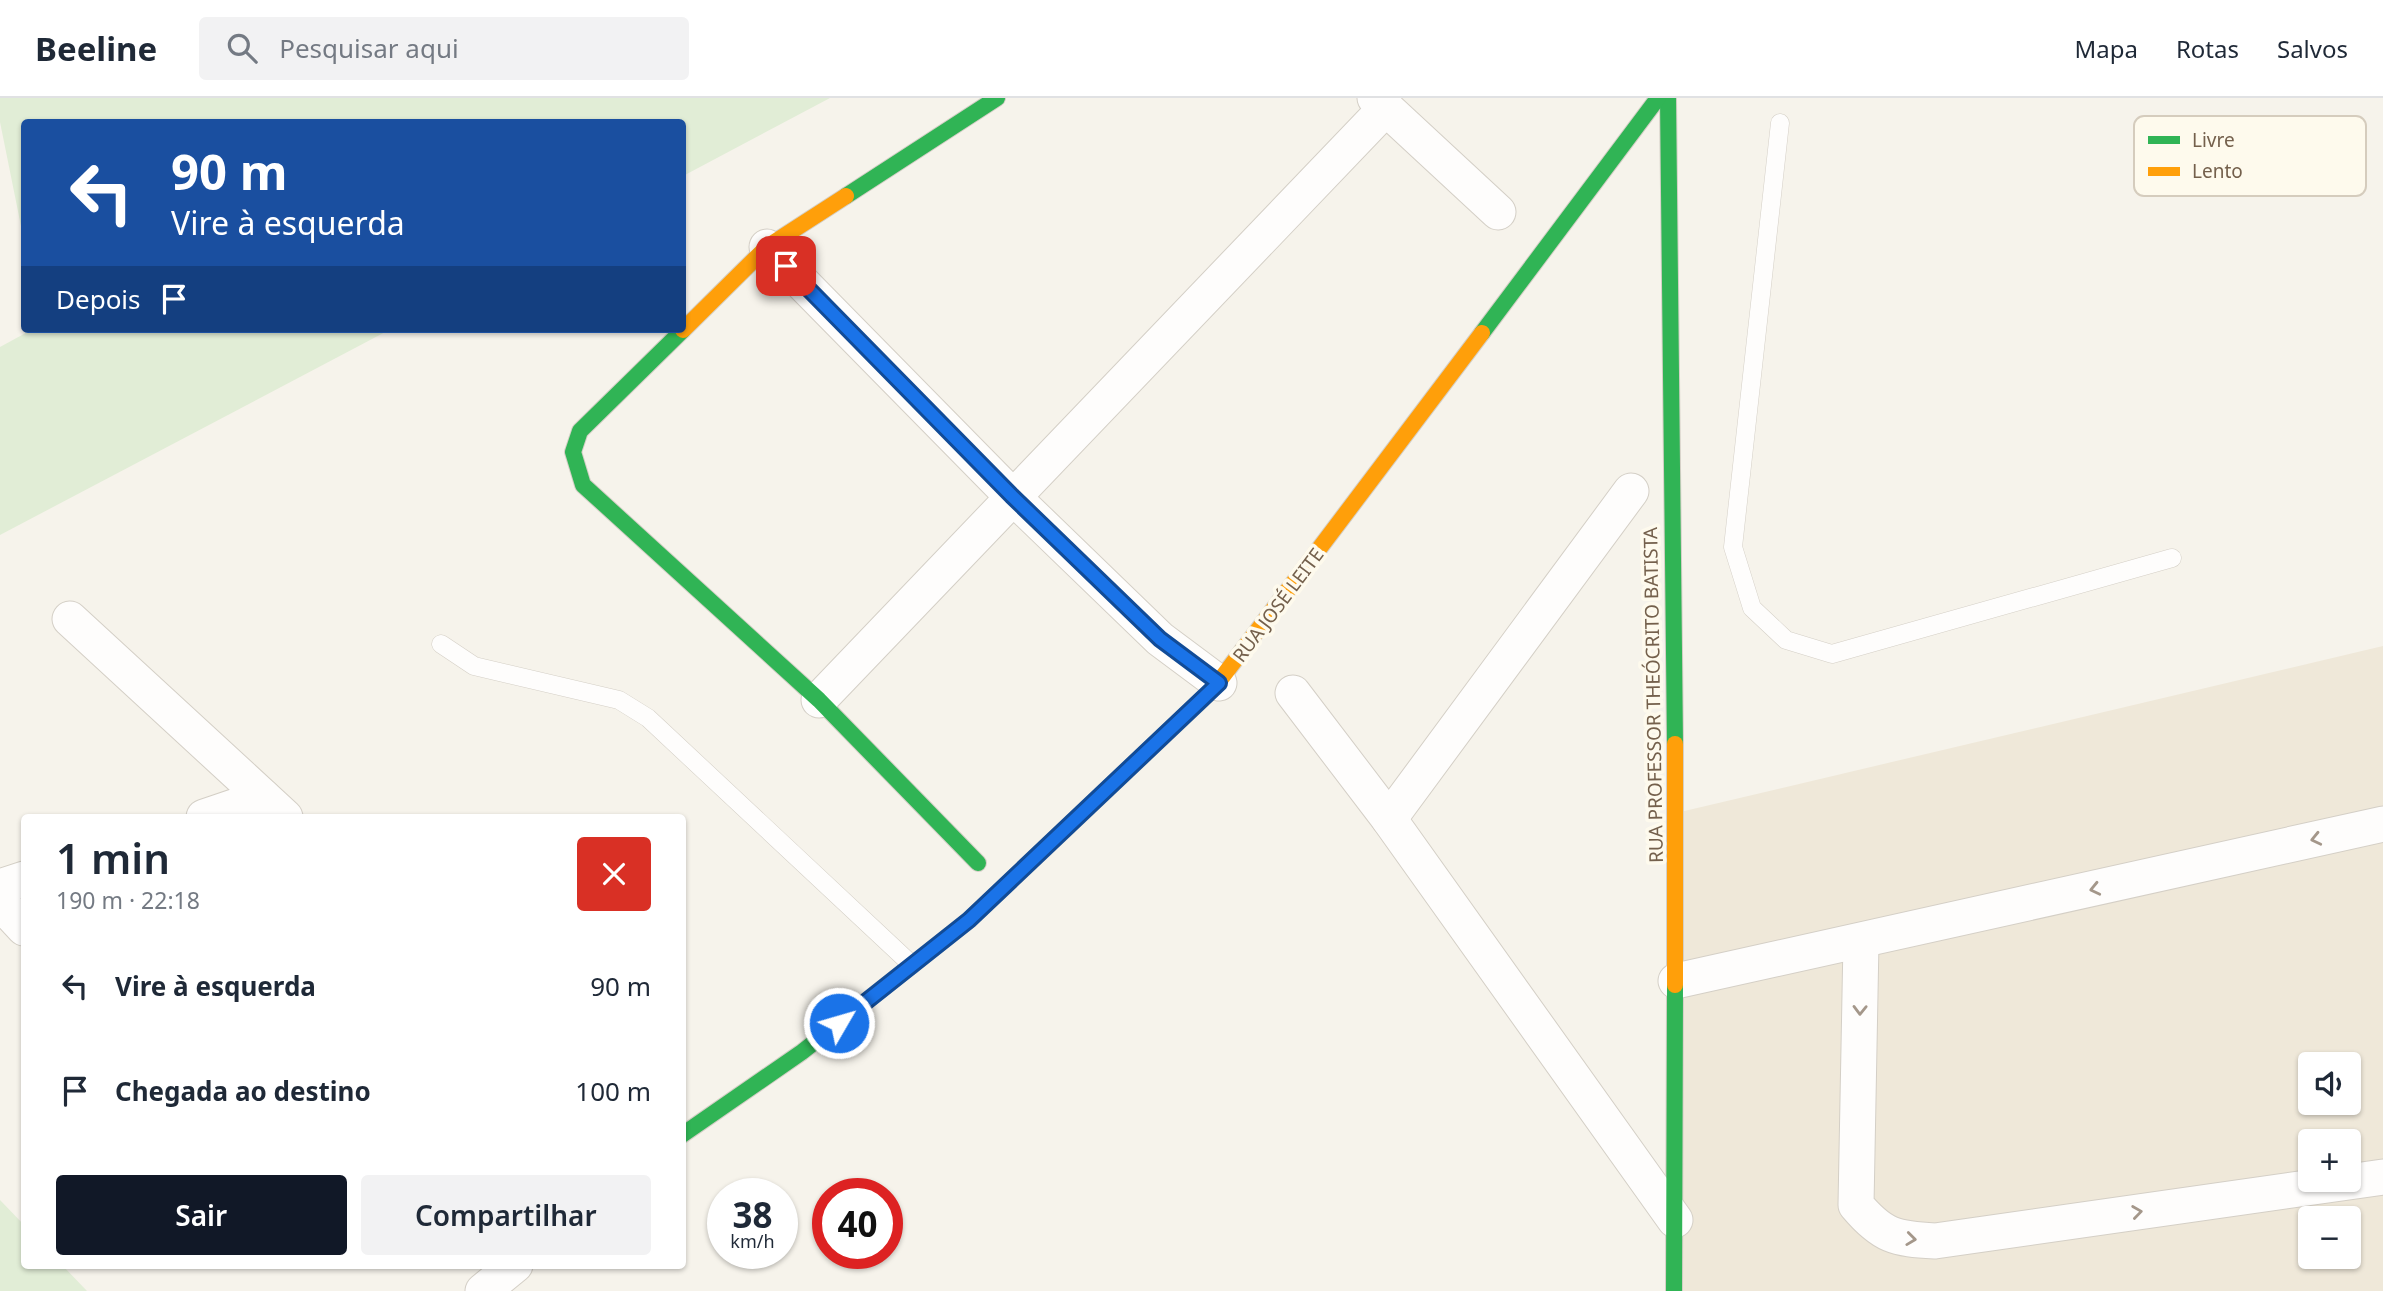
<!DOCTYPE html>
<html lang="pt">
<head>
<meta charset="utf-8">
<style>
	:root { --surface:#fff; --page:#f2f2f3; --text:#1f2937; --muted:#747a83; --line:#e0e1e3; --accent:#111827 }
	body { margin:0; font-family:"Noto Sans",sans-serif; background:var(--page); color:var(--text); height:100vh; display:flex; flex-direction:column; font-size:26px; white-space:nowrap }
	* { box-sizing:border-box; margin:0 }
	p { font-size:23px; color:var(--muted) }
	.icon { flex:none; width:38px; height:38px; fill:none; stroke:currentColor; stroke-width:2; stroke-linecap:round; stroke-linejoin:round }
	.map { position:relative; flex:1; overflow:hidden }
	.panel { position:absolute; left:21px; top:716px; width:665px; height:455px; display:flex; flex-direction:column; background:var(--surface); border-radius:7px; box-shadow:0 2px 5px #0004 }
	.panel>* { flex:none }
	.hud { position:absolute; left:21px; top:21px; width:665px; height:214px; border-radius:7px; box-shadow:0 2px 5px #0004; background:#1a4fa0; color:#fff; overflow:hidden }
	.fabs { position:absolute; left:2298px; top:954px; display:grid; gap:14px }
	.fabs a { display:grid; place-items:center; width:63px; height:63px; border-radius:7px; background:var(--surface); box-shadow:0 2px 5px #0004; font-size:35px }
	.speed { position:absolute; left:707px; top:1080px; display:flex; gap:14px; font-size:35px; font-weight:700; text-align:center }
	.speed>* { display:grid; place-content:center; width:91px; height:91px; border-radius:50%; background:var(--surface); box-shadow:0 2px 5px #0004; line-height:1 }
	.speed small { font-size:18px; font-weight:400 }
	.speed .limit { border:10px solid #d22; background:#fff; color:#111 }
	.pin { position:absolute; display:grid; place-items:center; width:60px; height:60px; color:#fff; margin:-30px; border-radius:14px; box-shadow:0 4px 10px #0006 }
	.me { position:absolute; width:77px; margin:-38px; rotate:52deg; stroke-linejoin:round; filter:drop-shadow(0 0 5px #0008) }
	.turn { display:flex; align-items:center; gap:24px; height:147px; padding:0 35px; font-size:32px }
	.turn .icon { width:91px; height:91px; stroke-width:2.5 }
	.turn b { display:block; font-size:49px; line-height:60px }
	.then { display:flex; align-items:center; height:66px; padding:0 35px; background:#0003; gap:14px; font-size:26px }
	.round { display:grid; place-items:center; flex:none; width:74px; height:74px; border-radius:7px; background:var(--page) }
	.head { display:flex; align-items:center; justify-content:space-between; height:119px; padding:0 35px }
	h1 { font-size:42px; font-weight:600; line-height:52px }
	.primary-button { display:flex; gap:14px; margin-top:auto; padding:14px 35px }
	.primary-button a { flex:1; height:80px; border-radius:7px; background:var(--accent); color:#fff; font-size:28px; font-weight:600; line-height:80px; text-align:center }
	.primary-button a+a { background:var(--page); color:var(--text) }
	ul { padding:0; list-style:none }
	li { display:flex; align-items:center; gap:21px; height:105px; padding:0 35px }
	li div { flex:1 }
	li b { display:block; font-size:26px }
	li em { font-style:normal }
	header { display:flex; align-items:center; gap:42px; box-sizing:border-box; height:98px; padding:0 35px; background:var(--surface); border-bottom:2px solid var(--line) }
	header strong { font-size:33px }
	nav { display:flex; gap:38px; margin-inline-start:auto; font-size:24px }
	.search { width:490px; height:63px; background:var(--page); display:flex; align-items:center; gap:18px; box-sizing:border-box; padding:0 24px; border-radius:7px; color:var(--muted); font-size:26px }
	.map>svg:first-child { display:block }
	.residential { fill:#efe8d9; fill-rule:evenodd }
	.green { fill:#e1edd6 }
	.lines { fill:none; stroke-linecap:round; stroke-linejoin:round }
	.lane-casing { stroke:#d4cfc6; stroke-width:19 }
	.street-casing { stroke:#d4cfc6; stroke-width:37 }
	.fast-casing { stroke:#d4cfc6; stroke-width:18 }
	.slow-casing { stroke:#d4cfc6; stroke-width:18 }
	.lane { stroke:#fefdfc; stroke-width:18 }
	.street { stroke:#fefdfc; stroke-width:35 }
	.fast { stroke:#30b455; stroke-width:16 }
	.slow { stroke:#ff9f0a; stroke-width:16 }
	.oneway { stroke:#a4978a }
	.route-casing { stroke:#114b97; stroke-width:18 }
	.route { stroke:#1a73e8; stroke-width:12 }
	.labels { text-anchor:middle; stroke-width:7; stroke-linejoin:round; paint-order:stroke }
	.street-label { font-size:19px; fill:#74604c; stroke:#fefaed }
	.key { fill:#fefaed; stroke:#d5ccbd; stroke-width:2 }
	.key-label { font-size:19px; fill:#74604c }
</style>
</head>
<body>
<header>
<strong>Beeline</strong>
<div class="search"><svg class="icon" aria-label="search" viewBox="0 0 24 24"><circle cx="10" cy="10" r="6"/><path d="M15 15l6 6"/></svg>Pesquisar aqui</div>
<nav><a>Mapa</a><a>Rotas</a><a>Salvos</a></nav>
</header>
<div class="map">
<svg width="2383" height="1193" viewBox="0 0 2383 1193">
	<rect width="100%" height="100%" fill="#f6f3eb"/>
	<path class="residential" d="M2383,548V1193H1672L1676,715ZM2310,966H2348V1004H2310ZM2310,1043H2348V1082H2310ZM2310,1120H2348V1158H2310Z"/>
	<g class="green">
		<polygon points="0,0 830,0 683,78 682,24 24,24 24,143 0,24"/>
		<polygon points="33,231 391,231 0,437 0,249"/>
		<polygon points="0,1102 24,1127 24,1167 62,1167 87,1193 0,1193"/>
	</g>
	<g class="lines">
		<defs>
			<g id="lane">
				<polyline points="1780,25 1733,449 1752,510 1786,542 1832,556 2172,460"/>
				<polyline points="441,546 474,568 619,602 648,620 912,867"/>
			</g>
			<g id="street">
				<polyline points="1375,0 1498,114"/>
				<polyline points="767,149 1012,398 1160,541 1219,585"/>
				<polyline points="70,521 285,719"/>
				<polyline points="1293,595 1389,721 1675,1122"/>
				<polyline points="819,602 1385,11"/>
				<polyline points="204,719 263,699"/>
				<polyline points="1389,721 1631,393"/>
				<polyline points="0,789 24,781"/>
				<polyline points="0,804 24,830"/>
				<path d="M1861,844L1856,1107C1882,1138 1895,1141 1935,1143L2383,1079"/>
				<polyline points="1676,883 2383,726"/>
				<polyline points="483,1193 515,1167"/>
			</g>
			<g id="fast">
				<polyline points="1668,0 1675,646"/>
				<polyline points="846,98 997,0"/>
				<polyline points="683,232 580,333 573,354 583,387 819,602 978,765"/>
				<polyline points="1482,235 1658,0"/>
				<polyline points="682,1037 802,954 969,822 1214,590"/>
				<polyline points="1674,1193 1675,887"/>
			</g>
			<g id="slow">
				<polyline points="683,232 767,149 846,98"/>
				<polyline points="1214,590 1482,235"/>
				<polyline points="1675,646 1675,887"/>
			</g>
		</defs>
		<use href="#lane" class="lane-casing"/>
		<use href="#street" class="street-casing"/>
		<use href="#fast" class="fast-casing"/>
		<use href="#slow" class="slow-casing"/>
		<use href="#lane" class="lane"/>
		<use href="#street" class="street"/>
		<use href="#fast" class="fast"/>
		<use href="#slow" class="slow"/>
	</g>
	<defs><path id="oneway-chevron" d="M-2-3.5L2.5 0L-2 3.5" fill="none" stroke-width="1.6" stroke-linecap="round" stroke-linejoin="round" transform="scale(1.75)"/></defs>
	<g class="oneway">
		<use href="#oneway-chevron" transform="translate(2316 741) rotate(167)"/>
		<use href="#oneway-chevron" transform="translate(2095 791) rotate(167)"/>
		<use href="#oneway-chevron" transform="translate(1860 912) rotate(91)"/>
		<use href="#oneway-chevron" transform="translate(2137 1114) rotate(-8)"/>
		<use href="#oneway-chevron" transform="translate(1911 1141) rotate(7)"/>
	</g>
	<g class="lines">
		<defs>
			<polyline id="route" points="786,168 1012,398 1160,541 1219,585 969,822 839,925"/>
		</defs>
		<use href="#route" class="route-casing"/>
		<use href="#route" class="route"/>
	</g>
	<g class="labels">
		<g class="street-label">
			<text transform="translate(1278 507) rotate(-53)" y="7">RUA JOSÉ LEITE</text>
			<text transform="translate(1653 597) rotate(-91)" y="7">RUA PROFESSOR THEÓCRITO BATISTA</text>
		</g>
	</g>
	<rect x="2134" y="18" width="232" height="80" rx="10" class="key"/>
	<rect x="2148" y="38" width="32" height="8" fill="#30b455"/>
	<rect x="2148" y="69" width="32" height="9" fill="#ff9f0a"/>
	<g class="key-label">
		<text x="2192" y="49">Livre</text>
		<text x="2192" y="80">Lento</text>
	</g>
</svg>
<div class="fabs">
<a><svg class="icon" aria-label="sound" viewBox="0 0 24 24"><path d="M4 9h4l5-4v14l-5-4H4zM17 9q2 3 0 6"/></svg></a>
<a>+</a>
<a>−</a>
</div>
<div class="speed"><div>38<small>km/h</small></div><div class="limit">40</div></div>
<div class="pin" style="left:786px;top:168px;background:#d93025"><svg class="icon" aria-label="arrive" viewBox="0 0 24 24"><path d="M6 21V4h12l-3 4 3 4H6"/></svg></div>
<svg class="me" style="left:839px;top:925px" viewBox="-20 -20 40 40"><circle r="17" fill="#1a73e8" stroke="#fff" stroke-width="3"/><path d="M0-11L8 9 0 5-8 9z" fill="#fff"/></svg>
<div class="hud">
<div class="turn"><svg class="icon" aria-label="left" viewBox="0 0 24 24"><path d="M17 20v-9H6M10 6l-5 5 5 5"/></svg><div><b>90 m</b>Vire à esquerda</div></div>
<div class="then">Depois<svg class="icon" aria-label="arrive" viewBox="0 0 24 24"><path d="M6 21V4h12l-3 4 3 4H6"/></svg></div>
</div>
<section class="panel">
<div class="head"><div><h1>1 min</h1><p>190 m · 22:18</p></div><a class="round" style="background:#d93025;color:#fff"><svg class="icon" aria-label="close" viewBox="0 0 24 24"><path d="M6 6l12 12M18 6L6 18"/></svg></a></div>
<ul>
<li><svg class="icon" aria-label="left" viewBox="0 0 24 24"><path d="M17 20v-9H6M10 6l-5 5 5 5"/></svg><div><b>Vire à esquerda</b></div><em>90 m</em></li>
<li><svg class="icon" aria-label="arrive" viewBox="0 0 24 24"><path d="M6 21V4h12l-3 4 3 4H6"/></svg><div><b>Chegada ao destino</b></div><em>100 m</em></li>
</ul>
<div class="primary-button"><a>Sair</a><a>Compartilhar</a></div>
</section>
</div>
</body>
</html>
